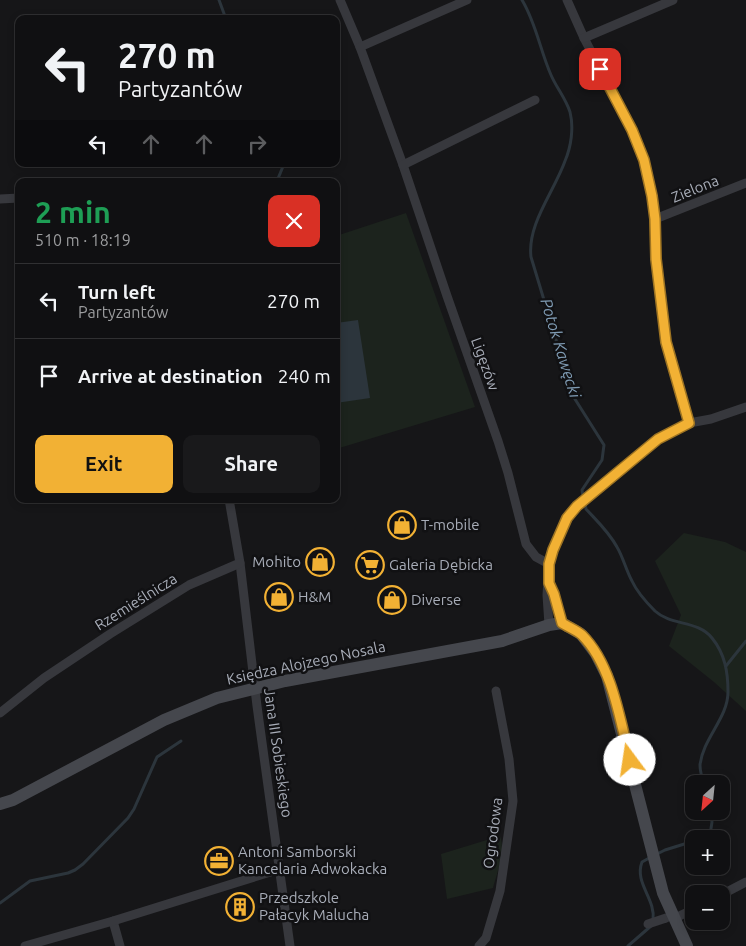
<!DOCTYPE html>
<html lang="en">
<head>
<meta charset="utf-8">
<style>
	:root { --surface:#101012; --page:#19191b; --text:#f1f3f6; --muted:#9c9d9f; --line:#303032; --accent:#f2b134 }
	body { margin:0; font-family:Ubuntu,sans-serif; background:var(--page); color:var(--text); height:100vh; display:flex; flex-direction:column; font-size:19px; white-space:nowrap }
	* { box-sizing:border-box; margin:0 }
	p { font-size:16px; color:var(--muted) }
	.icon { flex:none; width:28px; height:28px; fill:none; stroke:currentColor; stroke-width:2; stroke-linecap:round; stroke-linejoin:round }
	.map { position:relative; flex:1; overflow:hidden }
	.details { position:absolute; left:15px; top:178px; width:325px; height:325px; display:flex; flex-direction:column; background:var(--surface); border-radius:10px; box-shadow:0 2px 8px #0003,0 0 0 1px var(--line) }
	.details>* { flex:none }
	.hud { position:absolute; left:15px; top:15px; width:325px; height:152px; border-radius:10px; box-shadow:0 2px 8px #0003,0 0 0 1px var(--line); background:#101012; color:var(--text); overflow:hidden }
	.needle { width:32px; rotate:207deg }
	.controls { position:absolute; left:685px; top:775px; display:grid; gap:10px }
	.controls a { display:grid; place-items:center; width:45px; height:45px; border-radius:10px; background:var(--surface); box-shadow:0 2px 8px #0003,0 0 0 1px var(--line); font-size:25px }
	.pin { position:absolute; display:grid; place-items:center; width:42px; height:42px; color:#fff; margin:-21px; border-radius:10px; box-shadow:0 2px 8px #0006 }
	.me { position:absolute; width:55px; margin:-28px; rotate:346deg; stroke-linejoin:round; filter:drop-shadow(0 0 4px #0008) }
	.turn { display:flex; align-items:center; gap:18px; height:105px; padding:0 20px; font-size:22px }
	.turn .icon { width:65px; height:65px; stroke-width:2.5 }
	.turn b { display:block; font-size:35px; line-height:42px }
	.lanes { display:flex; align-items:center; height:48px; padding:0 20px; background:#0003; justify-content:center; gap:25px; direction:ltr }
	.lanes .off { opacity:.35 }
	.round { display:grid; place-items:center; flex:none; width:52px; height:52px; border-radius:10px; background:var(--page) }
	.summary { display:flex; align-items:center; justify-content:space-between; height:85px; padding:0 20px }
	h1 { font-size:30px; font-weight:700; line-height:38px; color:#1e9e55 }
	.action { display:flex; gap:10px; margin-top:auto; padding:10px 20px }
	.action a { flex:1; height:58px; border-radius:10px; background:var(--accent); color:#111; font-size:20px; font-weight:700; line-height:58px; text-align:center }
	.action a+a { background:var(--page); color:var(--text) }
	ul { padding:0; list-style:none }
	li { display:flex; align-items:center; gap:15px; height:75px; padding:0 20px; border-top:1px solid var(--line) }
	li div { flex:1 }
	li b { display:block; font-size:19px }
	li em { font-style:normal }
	.map>svg:first-child { display:block }
	.green { fill:#1c231d }
	.water { fill:#2c353c }
	.lines { fill:none; stroke-linecap:round; stroke-linejoin:round }
	.stream { stroke:#2c353c; stroke-width:3 }
	.street { stroke:#37383d; stroke-width:9 }
	.secondary { stroke:#45474d; stroke-width:12 }
	.route-casing { stroke:#9d7322; stroke-width:12 }
	.route { stroke:#f2b134; stroke-width:9 }
	.labels { text-anchor:middle; stroke-width:5; stroke-linejoin:round; paint-order:stroke }
	.street-label { font-size:15px; fill:#a8adb8; stroke:#111113 }
	.poi-label { font-size:15px; fill:#a8adb8; stroke:#111113; text-anchor:start }
	.water-label { font-size:16px; font-style:italic; fill:#7f9bb3; stroke:#111113 }
</style>
</head>
<body>
<div class="map">
<svg width="746" height="946" viewBox="0 0 746 946">
	<rect width="100%" height="100%" fill="#161618"/>
	<g class="green">
		<polygon points="406,213 475,407 336,449 336,236"/>
		<polygon points="684,533 725,542 746,552 746,711 714,682 669,646 681,615 655,561"/>
		<path d="M500,836C506,851 497,873 493,888L447,899L441,854Z"/>
	</g>
	<polygon class="water" points="358,320 370,398 336,403 336,323"/>
	<g class="lines">
		<g class="stream">
			<polyline points="219,0 226,19"/>
			<path d="M522,0C536,23 540,50 551,75C556,87 566,99 570,112C574,128 571,147 565,161C554,192 527,224 531,257L573,396L604,445L602,460L582,490L583,497"/>
			<polyline points="277,181 284,164"/>
			<path d="M585,503L586,509C597,521 609,532 617,547C623,557 626,570 632,581C637,592 647,603 655,611C671,626 698,620 712,638C725,654 728,672 728,692C728,718 703,738 700,765C700,771 702,778 704,784"/>
			<polyline points="726,666 746,641"/>
			<polyline points="702,839 710,835 712,822 710,811"/>
			<polyline points="657,854 665,850 694,841"/>
			<path d="M651,857L642,862C634,883 656,899 653,920"/>
			<polyline points="0,903 30,881 68,873 75,870 83,864 128,818 134,809 157,757 181,741"/>
			<polyline points="628,946 651,926"/>
		</g>
		<g class="street">
			<polyline points="340,0 360,47"/>
			<polyline points="467,0 360,47 403,165 447,296 498,441 508,473 526,544 536,557 549,564"/>
			<polyline points="567,0 584,38 632,130 644,160 652,196 655,219 656,259 666,342 689,423"/>
			<polyline points="584,38 673,0"/>
			<polyline points="403,165 535,100"/>
			<polyline points="0,199 19,198"/>
			<polyline points="655,219 746,183"/>
			<polyline points="229,499 240,563 257,706 290,946"/>
			<polyline points="549,583 554,594 562,623"/>
			<polyline points="549,625 547,595 549,564 560,531 577,506 657,439 689,423 711,419 746,407"/>
			<polyline points="0,713 44,678 110,634 189,585 240,563"/>
			<polyline points="721,895 746,882"/>
			<polyline points="675,918 694,909"/>
			<polyline points="113,921 120,946"/>
			<polyline points="648,924 666,918"/>
			<polyline points="25,946 113,921 280,869"/>
			<polyline points="479,946 486,938 500,891 513,801 509,759 496,691"/>
		</g>
		<polyline class="secondary" points="0,804 13,800 164,720 217,698 285,681 502,641 549,625 562,623 581,634 596,654 607,676 663,893 687,946"/>
	</g>
	<g class="lines">
		<defs>
			<path id="route" d="M600,69L632,130L644,160L652,196L655,219L656,259L666,342L689,423L658,439L577,506L567,518L553,550L549,564V583L554,594L562,623C568,627 576,630 582,635C612,665 620,720 630,760"/>
		</defs>
		<use href="#route" class="route-casing"/>
		<use href="#route" class="route"/>
	</g>
	<defs>
		<symbol id="shop-ring" viewBox="-11 -11 22 22"><circle r="9.5" fill="#111113" stroke="#f2b134" stroke-width="1.5"/><path d="M-5-2.5h2.3a2.7 3.5 0 0 1 5.4 0H5L5.5 6h-11ZM-1.5-2.5h3a1.5 2.3 0 0 0-3 0Z" fill="#f2b134"/></symbol>
		<symbol id="supermarket-ring" viewBox="-11 -11 22 22"><circle r="9.5" fill="#111113" stroke="#f2b134" stroke-width="1.5"/><path d="M-6-5.5h2.5l.6 2H6L4.5 2H-2.5L-4.4-4H-6ZM-1.5 3.2a1.3 1.3 0 1 0 .1 0ZM3 3.2a1.3 1.3 0 1 0 .1 0Z" fill="#f2b134"/></symbol>
		<symbol id="office-ring" viewBox="-11 -11 22 22"><circle r="9.5" fill="#111113" stroke="#f2b134" stroke-width="1.5"/><path d="M-6-3h4V-5.5h4V-3h4V5H-6ZM-1-4.5V-3h2v-1.5ZM-6 0V1H6V0Z" fill="#f2b134"/></symbol>
		<symbol id="building-ring" viewBox="-11 -11 22 22"><circle r="9.5" fill="#111113" stroke="#f2b134" stroke-width="1.5"/><path d="M-4-6H4V6H1V3H-1V6H-4ZM-2.5-4.3h1.7v1.8h-1.7ZM.8-4.3h1.7v1.8H.8ZM-2.5-1h1.7V.8h-1.7ZM.8-1h1.7V.8H.8Z" fill="#f2b134"/></symbol>
	</defs>
	<g fill-rule="evenodd">
		<use href="#shop-ring" x="386" y="509" width="32" height="32"/>
		<use href="#shop-ring" x="304" y="546" width="32" height="32"/>
		<use href="#supermarket-ring" x="354" y="549" width="32" height="32"/>
		<use href="#shop-ring" x="263" y="581" width="32" height="32"/>
		<use href="#shop-ring" x="376" y="584" width="32" height="32"/>
		<use href="#office-ring" x="203" y="845" width="32" height="32"/>
		<use href="#building-ring" x="224" y="891" width="32" height="32"/>
	</g>
	<g class="labels">
		<g class="street-label">
			<text transform="translate(695 189) rotate(-22)" y="5">Zielona</text>
			<text transform="translate(485 364) rotate(70)" y="5">Ligęzów</text>
			<text transform="translate(136 602) rotate(-32)" y="5">Rzemieślnicza</text>
			<text transform="translate(306 663) rotate(-12)" y="5">Księdza Alojzego Nosala</text>
			<text transform="translate(278 753) rotate(82)" y="5">Jana III Sobieskiego</text>
			<text transform="translate(493 833) rotate(-83)" y="5">Ogrodowa</text>
		</g>
		<g class="poi-label">
			<text x="421" y="530">T-mobile</text>
			<text x="301" y="567" text-anchor="end">Mohito</text>
			<text x="389" y="570">Galeria Dębicka</text>
			<text x="298" y="602">H&amp;M</text>
			<text x="411" y="605">Diverse</text>
			<text x="238" y="857">Antoni Samborski<tspan x="238" dy="17">Kancelaria Adwokacka</tspan></text>
			<text x="259" y="903">Przedszkole<tspan x="259" dy="17">Pałacyk Malucha</tspan></text>
		</g>
		<g class="water-label">
			<text transform="translate(561 348) rotate(73)" y="6">Potok Kawęcki</text>
		</g>
	</g>
</svg>
<div class="controls">
<a><svg class="needle" viewBox="-14 -14 28 28"><path d="M0-13l5 13h-10z" fill="#e53935"/><path d="M0 13l5-13h-10z" fill="#9c9d9f"/></svg></a>
<a>+</a>
<a>−</a>
</div>
<div class="pin" style="left:600px;top:69px;background:#d93025"><svg class="icon" aria-label="arrive" viewBox="0 0 24 24"><path d="M6 21V4h12l-3 4 3 4H6"/></svg></div>
<svg class="me" style="left:630px;top:760px" viewBox="-20 -20 40 40"><circle r="19" fill="#fff"/><path d="M0-13L10 11 0 6-10 11z" fill="#f2b134"/></svg>
<div class="hud">
<div class="turn"><svg class="icon" aria-label="left" viewBox="0 0 24 24"><path d="M17 20v-9H6M10 6l-5 5 5 5"/></svg><div><b>270 m</b>Partyzantów</div></div>
<div class="lanes"><svg class="icon" aria-label="left" viewBox="0 0 24 24"><path d="M17 20v-9H6M10 6l-5 5 5 5"/></svg><svg class="icon off" aria-label="ahead" viewBox="0 0 24 24"><path d="M12 20V5M6 11l6-6 6 6"/></svg><svg class="icon off" aria-label="ahead" viewBox="0 0 24 24"><path d="M12 20V5M6 11l6-6 6 6"/></svg><svg class="icon off" aria-label="right" viewBox="0 0 24 24"><path d="M7 20v-9h11M14 6l5 5-5 5"/></svg></div>
</div>
<section class="details">
<div class="summary"><div><h1>2 min</h1><p>510 m · 18:19</p></div><a class="round" style="background:#d93025;color:#fff"><svg class="icon" aria-label="close" viewBox="0 0 24 24"><path d="M6 6l12 12M18 6L6 18"/></svg></a></div>
<ul>
<li><svg class="icon" aria-label="left" viewBox="0 0 24 24"><path d="M17 20v-9H6M10 6l-5 5 5 5"/></svg><div><b>Turn left</b><p>Partyzantów</p></div><em>270 m</em></li>
<li><svg class="icon" aria-label="arrive" viewBox="0 0 24 24"><path d="M6 21V4h12l-3 4 3 4H6"/></svg><div><b>Arrive at destination</b></div><em>240 m</em></li>
</ul>
<div class="action"><a>Exit</a><a>Share</a></div>
</section>
</div>
</body>
</html>
